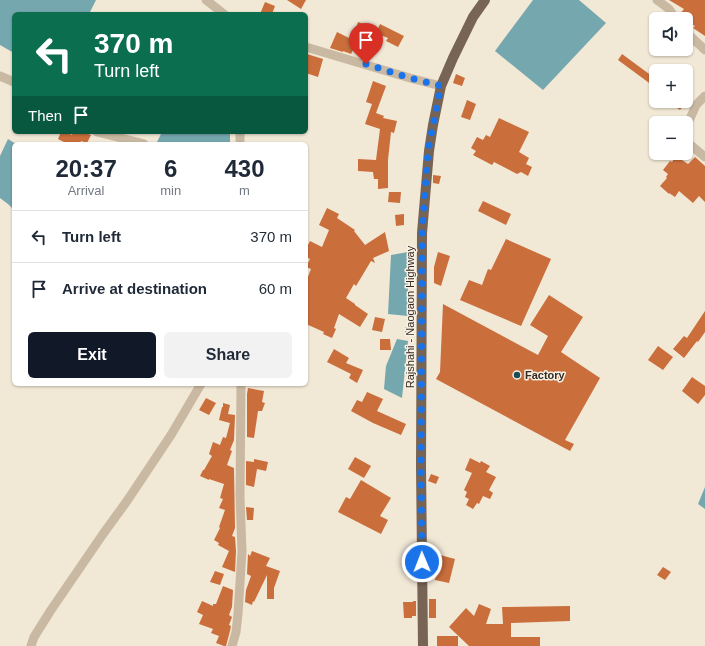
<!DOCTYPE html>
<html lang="en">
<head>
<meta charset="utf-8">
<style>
	:root { --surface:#fff; --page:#f2f2f3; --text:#1f2937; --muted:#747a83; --line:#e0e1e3; --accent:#111827 }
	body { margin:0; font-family:Arial,sans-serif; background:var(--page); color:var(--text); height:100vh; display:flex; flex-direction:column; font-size:15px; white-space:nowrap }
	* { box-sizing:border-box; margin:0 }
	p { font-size:13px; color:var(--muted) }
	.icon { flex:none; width:22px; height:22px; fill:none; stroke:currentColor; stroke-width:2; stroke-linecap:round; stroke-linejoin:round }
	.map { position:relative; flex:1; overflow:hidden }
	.panel { position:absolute; left:12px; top:142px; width:296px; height:244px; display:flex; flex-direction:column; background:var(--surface); border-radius:6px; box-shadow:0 1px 3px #0004 }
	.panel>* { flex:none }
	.hud { position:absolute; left:12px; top:12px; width:296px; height:122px; border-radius:6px; box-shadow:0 1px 3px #0004; background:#0b6e4f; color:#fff; overflow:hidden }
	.tools { position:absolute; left:649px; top:12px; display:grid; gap:8px }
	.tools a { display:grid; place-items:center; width:44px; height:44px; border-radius:6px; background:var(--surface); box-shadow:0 1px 3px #0004; font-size:20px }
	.pin { position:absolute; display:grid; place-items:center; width:34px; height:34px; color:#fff; margin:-41px -17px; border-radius:50% 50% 50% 0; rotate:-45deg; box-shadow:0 0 4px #0007 }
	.pin .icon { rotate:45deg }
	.me { position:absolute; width:44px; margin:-22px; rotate:359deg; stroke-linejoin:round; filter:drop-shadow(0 0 3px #0008) }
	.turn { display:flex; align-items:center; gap:14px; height:84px; padding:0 16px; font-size:18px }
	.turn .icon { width:52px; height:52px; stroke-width:2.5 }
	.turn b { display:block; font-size:28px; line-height:34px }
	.then { display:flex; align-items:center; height:38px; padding:0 16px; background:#0003; gap:8px; font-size:15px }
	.eta { display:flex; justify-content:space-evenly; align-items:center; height:68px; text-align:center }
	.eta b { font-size:24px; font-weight:600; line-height:28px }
	.button { display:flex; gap:8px; margin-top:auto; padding:8px 16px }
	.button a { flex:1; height:46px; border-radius:6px; background:var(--accent); color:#fff; font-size:16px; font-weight:600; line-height:46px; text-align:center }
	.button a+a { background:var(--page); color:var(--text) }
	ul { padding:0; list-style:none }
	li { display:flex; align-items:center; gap:12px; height:52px; padding:0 16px; border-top:1px solid var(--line) }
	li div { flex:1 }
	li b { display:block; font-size:15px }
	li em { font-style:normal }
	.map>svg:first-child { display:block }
	.water { fill:#75a7af }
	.building { fill:#ca6e3c }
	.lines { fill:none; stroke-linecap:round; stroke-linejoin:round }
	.street { stroke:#cab9a2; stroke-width:9 }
	.primary { stroke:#776455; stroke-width:10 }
	.route { stroke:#1a73e8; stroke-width:7; stroke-dasharray:0 12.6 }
	.poi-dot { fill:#194c57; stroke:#f9f1e3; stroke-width:1.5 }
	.labels { text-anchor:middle; stroke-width:3; stroke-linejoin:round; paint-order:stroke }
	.street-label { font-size:11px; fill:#342b25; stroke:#f9f1e3 }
	.poi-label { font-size:11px; font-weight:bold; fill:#342b25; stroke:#f9f1e3; text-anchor:start }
</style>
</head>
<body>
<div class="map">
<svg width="705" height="646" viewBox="0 0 705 646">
	<rect width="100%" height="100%" fill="#f2e8d6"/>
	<g class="water">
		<polygon points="0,0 96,0 89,14 14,14 14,53 0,45"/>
		<polygon points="533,0 579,0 606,23 543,90 495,51"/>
		<polygon points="162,132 230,132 230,144 159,144 157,142"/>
		<polygon points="8,139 16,144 14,144 14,210 8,204 0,198 0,156"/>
		<polygon points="408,252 408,316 388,314 391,255"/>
		<polygon points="397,339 408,341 402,398 384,389 386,366"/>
		<polygon points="705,487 705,509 698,504"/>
	</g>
	<g class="building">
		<polygon points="287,0 306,0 301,9"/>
		<polygon points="669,0 705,0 705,36 693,28 695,26 686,21 686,19 682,18 680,14 684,9"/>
		<polygon points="265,2 275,6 272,14 260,14"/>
		<polygon points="358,22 373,27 368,45 357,42 351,54 343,51 343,52 330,48 337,32 353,40"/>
		<polygon points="380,24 404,36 398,47 386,41 388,38 376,33"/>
		<polygon points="307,54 323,59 318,77 306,73 306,59"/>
		<polygon points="622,54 656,79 656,88 618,60"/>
		<polygon points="456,74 465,78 462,86 453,83"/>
		<polygon points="373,81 386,86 376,113 384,116 383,118 397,121 394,133 391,132 388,160 388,188 378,189 378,179 374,179 373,172 358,171 358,159 376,160 380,129 365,124 372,104 366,102"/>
		<polygon points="467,100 476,104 470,120 461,117"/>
		<polygon points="668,101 687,101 680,110"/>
		<polygon points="499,118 529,132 519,152 529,158 526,164 532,167 528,176 521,172 517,174 494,162 492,165 473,155 476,151 471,148 477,137 483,140 486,135 490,137"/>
		<polygon points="61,132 66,132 72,135 73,132 83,132 91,135 87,143 81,141 80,144 68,144 58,139"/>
		<polygon points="676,156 688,164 695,157 705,166 705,202 699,196 693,203 679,191 675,197 669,193 669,194 660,186 667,178 666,177 668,174 663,170 670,161 672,162"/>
		<polygon points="433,175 441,176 439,184 433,183"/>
		<polygon points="389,192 401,192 400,203 388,202"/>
		<polygon points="483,201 511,214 506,225 478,211"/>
		<polygon points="327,208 339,214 337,218 355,230 354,231 365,245 385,232 389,251 373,258 375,263 371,261 356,286 354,284 346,298 355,304 355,305 368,314 360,327 339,314 334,328 336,329 332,338 323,334 324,332 306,324 306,282 311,269 306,267 310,259 306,257 306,249 310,241 322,247 329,230 319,225"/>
		<polygon points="404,214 404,225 396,226 395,215"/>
		<polygon points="506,239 551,259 521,326 460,300 469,280 482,285 488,269 491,270"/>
		<polygon points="438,252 450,256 441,286 434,283 434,267"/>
		<polygon points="549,295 583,317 561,352 600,378 565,440 574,444 570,451 436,379 440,372 443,304 538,355 548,336 530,325"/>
		<polygon points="705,311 705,332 698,342 697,341 684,358 673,349 684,336 687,338"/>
		<polygon points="375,317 385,319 382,332 372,330"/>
		<polygon points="405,327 413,328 413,335 405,335"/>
		<polygon points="380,339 390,339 391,350 380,350"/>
		<polygon points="658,346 673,357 663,370 648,360"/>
		<polygon points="334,349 349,358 346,363 363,370 357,383 349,378 351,374 327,362"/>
		<polygon points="692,377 705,386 705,395 698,404 682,391"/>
		<polygon points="248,388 264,391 262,402 265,403 262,411 258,411 254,438 247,437 247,394"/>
		<polygon points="367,392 383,399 377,411 406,424 401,435 373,423 351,411 357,400 362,402"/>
		<polygon points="206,398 216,403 209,415 199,410"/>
		<polygon points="223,403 230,405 228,414 235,415 234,440 230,450 232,451 227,465 234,468 235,528 232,536 235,537 236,551 235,572 222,567 229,551 218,545 219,543 214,540 220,528 219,527 225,510 219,508 223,499 220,498 224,484 209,479 209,480 200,476 203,470 204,470 212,456 209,454 213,442 220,445 223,437 226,438 230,423 219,420 222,407 223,407"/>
		<polygon points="355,457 371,466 364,478 348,469"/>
		<polygon points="470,458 480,463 481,461 490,466 486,472 496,477 489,490 493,493 490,499 483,496 479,504 477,503 473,509 466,505 469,499 465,497 467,492 464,490 472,473 465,470"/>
		<polygon points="254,459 268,462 266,471 257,469 254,487 246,485 246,461 254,462"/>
		<polygon points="431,474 439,477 436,484 428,481"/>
		<polygon points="361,480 391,498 380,516 388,520 381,534 338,512 346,497 350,499"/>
		<polygon points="246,507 254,508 253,520 247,520"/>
		<polygon points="252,551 270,558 266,566 280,571 274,588 274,599 267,599 267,575 254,602 253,601 252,605 245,602 246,590 251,576 247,574 248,554 250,556"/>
		<polygon points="440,555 455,559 449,583 435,580"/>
		<polygon points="663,567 671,572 665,580 657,575"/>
		<polygon points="215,571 224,574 220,585 210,582"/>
		<polygon points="223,586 233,590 232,607 229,615 232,617 229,625 231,626 230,631 226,646 224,646 216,643 219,636 211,633 213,629 199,624 203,615 197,612 202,601 213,606 213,604 216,604"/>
		<rect x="429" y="599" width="7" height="19"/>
		<polygon points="413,601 416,601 416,616 412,616 412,618 404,618 403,602 413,602"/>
		<polygon points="479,604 491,609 486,624 503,624 502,607 570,606 570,621 511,623 511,637 540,637 540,646 469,646 449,627 466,608 474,616"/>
		<rect x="437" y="636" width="21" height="10"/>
	</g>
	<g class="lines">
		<g class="street">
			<polyline points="206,0 224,14"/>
			<polyline points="657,0 669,9 676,19"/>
			<polyline points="686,32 705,50"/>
			<polyline points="306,47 410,78 441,86"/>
			<polyline points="0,76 14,82"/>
			<polyline points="705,96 696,105 686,128 687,142 705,157"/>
			<polyline points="97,132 141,143 144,144"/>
			<polyline points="240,144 240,132"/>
			<polyline points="31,646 34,637 51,610 103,534 127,501 171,435 201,384"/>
			<polyline points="232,646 236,632 238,614 242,551 240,497 241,384"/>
		</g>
		<polyline class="primary" points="423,646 421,467 422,233 429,151 433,125 441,86 453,58 473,17 485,0"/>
	</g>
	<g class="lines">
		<polyline class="route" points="366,64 410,78 441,86 433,125 428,151 422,233 421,468 422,562"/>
	</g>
	<circle class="poi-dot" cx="517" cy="375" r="4"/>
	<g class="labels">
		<g class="street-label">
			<text transform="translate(410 317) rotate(-90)" y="4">Rajshahi - Naogaon Highway</text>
		</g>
		<g class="poi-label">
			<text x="525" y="379">Factory</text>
		</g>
	</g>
</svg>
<div class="tools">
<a><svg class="icon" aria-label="sound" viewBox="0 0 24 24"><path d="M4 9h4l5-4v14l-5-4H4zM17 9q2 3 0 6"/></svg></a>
<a>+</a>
<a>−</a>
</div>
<div class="pin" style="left:366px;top:64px;background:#d93025"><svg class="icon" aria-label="arrive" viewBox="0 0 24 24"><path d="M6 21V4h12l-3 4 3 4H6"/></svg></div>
<svg class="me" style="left:422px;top:562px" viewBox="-20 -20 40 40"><circle r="17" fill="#1a73e8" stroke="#fff" stroke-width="3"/><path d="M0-11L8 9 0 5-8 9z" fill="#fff"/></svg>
<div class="hud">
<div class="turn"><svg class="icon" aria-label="left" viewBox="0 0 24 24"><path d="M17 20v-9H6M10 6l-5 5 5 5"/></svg><div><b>370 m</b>Turn left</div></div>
<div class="then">Then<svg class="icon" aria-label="arrive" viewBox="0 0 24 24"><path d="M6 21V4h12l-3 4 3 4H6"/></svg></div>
</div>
<section class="panel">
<div class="eta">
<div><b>20:37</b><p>Arrival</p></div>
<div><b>6</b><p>min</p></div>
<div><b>430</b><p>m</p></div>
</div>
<ul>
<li><svg class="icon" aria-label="left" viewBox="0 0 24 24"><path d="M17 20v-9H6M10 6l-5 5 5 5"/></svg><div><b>Turn left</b></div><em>370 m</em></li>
<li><svg class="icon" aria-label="arrive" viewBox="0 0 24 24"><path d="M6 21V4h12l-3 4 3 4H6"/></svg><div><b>Arrive at destination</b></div><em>60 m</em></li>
</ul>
<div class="button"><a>Exit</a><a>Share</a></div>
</section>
</div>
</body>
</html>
